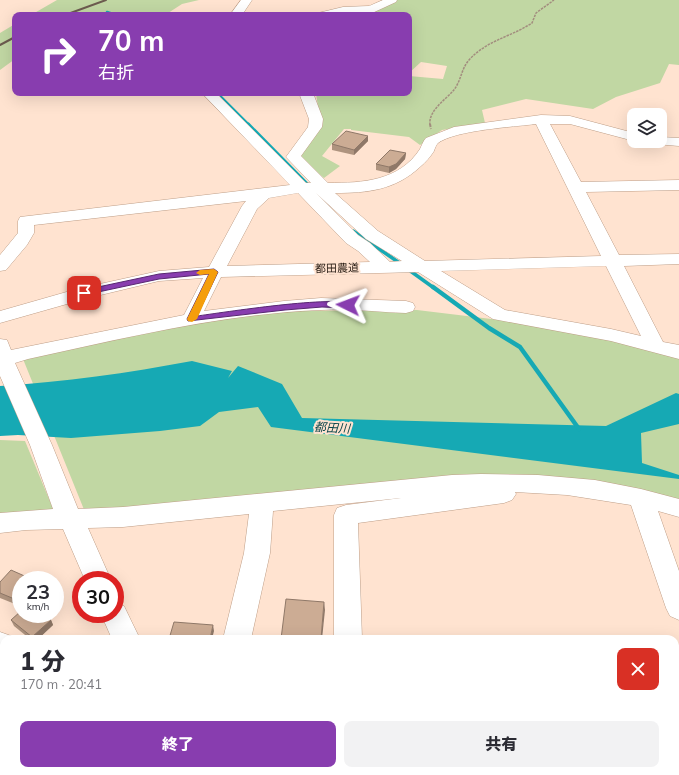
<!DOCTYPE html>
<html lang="ja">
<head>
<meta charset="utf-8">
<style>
	:root { --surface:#fff; --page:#f2f2f3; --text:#2b2b33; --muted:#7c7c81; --accent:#883daf }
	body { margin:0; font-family:Mulish,"Noto Sans JP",sans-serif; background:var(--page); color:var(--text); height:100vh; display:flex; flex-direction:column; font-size:15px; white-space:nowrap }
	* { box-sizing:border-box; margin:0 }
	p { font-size:13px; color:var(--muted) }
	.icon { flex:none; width:22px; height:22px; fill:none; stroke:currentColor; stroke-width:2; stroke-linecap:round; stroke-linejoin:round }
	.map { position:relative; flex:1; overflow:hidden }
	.sheet { position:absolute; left:0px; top:635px; width:679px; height:140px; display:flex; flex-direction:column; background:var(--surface); border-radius:12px 12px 0 0; box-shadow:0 4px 16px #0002 }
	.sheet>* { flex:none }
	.guide { position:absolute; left:12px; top:12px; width:400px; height:84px; border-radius:8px; box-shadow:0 4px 16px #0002; background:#883daf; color:#fff; overflow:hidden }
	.controls { position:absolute; left:627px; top:108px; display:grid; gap:8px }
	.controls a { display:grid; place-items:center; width:40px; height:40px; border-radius:8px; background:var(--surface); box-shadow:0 4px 16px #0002; font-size:20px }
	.speed { position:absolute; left:12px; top:571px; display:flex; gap:8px; font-size:20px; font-weight:700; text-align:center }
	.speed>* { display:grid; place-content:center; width:52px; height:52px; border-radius:50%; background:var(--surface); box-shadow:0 4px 16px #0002; line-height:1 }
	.speed small { font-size:10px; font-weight:400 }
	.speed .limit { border:6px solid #d22; background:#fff; color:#111 }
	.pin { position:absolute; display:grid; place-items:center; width:34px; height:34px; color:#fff; margin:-17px; border-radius:8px; box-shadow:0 2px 6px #0006 }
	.me { position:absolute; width:44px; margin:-22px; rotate:273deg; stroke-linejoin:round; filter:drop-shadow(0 0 3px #0008) }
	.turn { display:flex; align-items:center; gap:14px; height:84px; padding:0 20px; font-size:18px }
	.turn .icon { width:52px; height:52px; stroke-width:2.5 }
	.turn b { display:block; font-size:28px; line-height:34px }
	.round { display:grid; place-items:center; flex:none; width:42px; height:42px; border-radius:8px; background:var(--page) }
	.headline { display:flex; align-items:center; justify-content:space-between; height:68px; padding:0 20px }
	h1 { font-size:24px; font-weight:800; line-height:30px }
	.action { display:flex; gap:8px; margin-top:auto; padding:8px 20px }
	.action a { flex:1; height:46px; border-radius:8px; background:var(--accent); color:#fff; font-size:16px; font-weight:800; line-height:46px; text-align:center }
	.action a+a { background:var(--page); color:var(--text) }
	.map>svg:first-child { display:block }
	.green { fill:#c1d7a3 }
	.water { fill:#16a9b4 }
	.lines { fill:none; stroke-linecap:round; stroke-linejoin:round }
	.stream-far2 { stroke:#16a9b4; stroke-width:2.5 }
	.stream-far1 { stroke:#16a9b4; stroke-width:3.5 }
	.stream { stroke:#16a9b4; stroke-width:4.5 }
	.minor-casing { stroke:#be9e87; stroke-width:1 }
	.path-far1 { stroke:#a28d7e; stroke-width:1.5; stroke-dasharray:2.5 1; stroke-linecap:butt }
	.path { stroke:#a28d7e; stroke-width:2; stroke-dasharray:3 1.5; stroke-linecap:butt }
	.minor { fill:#fff; fill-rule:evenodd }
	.rail { stroke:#6c5b4f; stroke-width:2 }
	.wall { fill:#af947f }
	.shaded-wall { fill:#8f7868 }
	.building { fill:#ccac94; stroke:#8f7868 }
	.route { fill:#883daf; stroke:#582872 }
	.slow { fill:#f59e0b }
	.labels { text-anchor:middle; stroke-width:4; stroke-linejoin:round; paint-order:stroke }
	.street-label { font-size:11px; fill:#2d2118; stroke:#ffe3d0 }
	.water-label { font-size:12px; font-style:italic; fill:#0c464b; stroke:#ffe3d0 }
</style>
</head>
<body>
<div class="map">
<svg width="679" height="775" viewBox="0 0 679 775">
	<rect width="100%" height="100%" fill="#ffe3d0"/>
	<g class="green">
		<polygon points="57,0 199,0 182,4 165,15 31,15"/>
		<polygon points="394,0 679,0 679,65 669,64 660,83 616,97 593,109 526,99 482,110 485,123 442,130 420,145 409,137 351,130 351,129 344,129 322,156 340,166 324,178 297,156 319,114 316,93 357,93 358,96 358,93 409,93 409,76 443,79 447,66 421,62 409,73 409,15 362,15"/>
		<polygon points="15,24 15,59 0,70 0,33"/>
		<polygon points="417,310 556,327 679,356 679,513 590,488 85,512 23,359 147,331 281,311"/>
		<polygon points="0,440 25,441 54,511 0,518"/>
	</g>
	<g class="water">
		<path d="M192,361L232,371L228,378L238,366L282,384L302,418L606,426L676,393L679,394V424L641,433L642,463L679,475V479L271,427L258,407L219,412L200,426L160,431L71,438L18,435L0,436V386C64,382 128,373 192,361Z"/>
		<polygon points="221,771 259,771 258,775 221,775"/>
	</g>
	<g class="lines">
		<g class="stream-far2">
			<polyline points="107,12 116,15"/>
			<polyline points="217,93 249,125"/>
		</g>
		<g class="stream-far1">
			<polyline points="248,124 310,187"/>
			<polyline points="353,231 401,264"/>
			<polyline points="409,270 434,288"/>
		</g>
		<polyline class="stream" points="433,287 489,328 520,347 579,429"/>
		<defs>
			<g id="minor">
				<polygon points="241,0 252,0 242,15 230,15"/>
				<polygon points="383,0 397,0 396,2 370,14 370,15 358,15 358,13 316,15 318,13 343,7 369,6"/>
				<path d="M202,93H216L306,183H311L286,157L308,127L309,119L299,93H313L323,119L322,127L301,156L328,183C363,183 399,181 420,149C422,145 423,141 426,138L454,127L541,115L570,116L634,133V141H635H634L570,124H550L581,182L679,180V190L586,192L619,255L679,254V264L624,266L663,342L679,345V359L611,341L493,319L418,272L221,277L204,311L284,301L321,298L406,301L413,303L415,307L413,311L406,313C378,312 349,308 321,310C222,314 125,338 28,359L15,363L52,445L78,509L123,507L452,475L481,474L538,475L595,480L641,489L679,499V517L658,511L679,571V620L670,616L666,608L631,505L567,495L515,492L516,494L512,500L504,503L358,523L362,639H334V515L337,508L346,505L401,498L273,511L270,553L251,639H223L244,553L249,514L123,527L88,528L111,580H85L63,529L26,530L0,533V513L53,509L30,445L0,376V339L7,340L11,350L184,315L203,278L159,281L88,298L0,323V311L77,289L159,271L209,267L242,206L246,201L34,225V233L27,245L6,270L0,271V255L18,233V221L20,217L290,185ZM536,124L601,256L425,261L378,231L335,193C368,193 395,190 420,167C425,163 431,156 434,151C435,148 436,145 438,143C456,130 513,127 536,124ZM298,193L346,243L358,251L370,262L227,266L257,209L269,198ZM316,193L366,239L402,261L390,262L370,243L358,235ZM606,266L641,336L611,329L505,310L441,271Z"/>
				<polygon points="660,137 679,138 679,146 655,144 653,141 660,141"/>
				<polygon points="115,603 124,606 140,639 112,639 101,614 115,614"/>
				<polygon points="0,632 14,637 15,639 4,639 4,659 0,657"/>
				<polygon points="175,771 207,771 205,775 173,775"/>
			</g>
		</defs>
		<use href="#minor" class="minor-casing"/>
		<path class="path-far1" d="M430,125C428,111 445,100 453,91C461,82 461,69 469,60C487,40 511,37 532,23L536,13L554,0"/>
		<polyline class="path" points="430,124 431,129"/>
		<use href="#minor" class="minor"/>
		<g class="rail">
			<polyline points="65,15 106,0"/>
			<polyline points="0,45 15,37"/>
		</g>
	</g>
	<g class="wall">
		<polygon points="368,136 368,141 354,155 332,150 332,144"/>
		<polygon points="406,153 405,159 396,169 389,173 376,170 376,164"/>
		<polygon points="29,578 30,580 21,580 15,604 0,598 0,582"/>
		<polygon points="11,620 51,620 53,625 38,639 30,639 14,626"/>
	</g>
	<g class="shaded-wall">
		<polygon points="368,136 368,141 354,155 354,150"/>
		<polygon points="406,153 405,159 396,169 389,173 389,167"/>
		<polygon points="21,588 21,597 15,604 12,598"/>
		<polygon points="324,602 325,610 322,639 321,639"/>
		<polygon points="51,620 53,625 38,639 33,639 32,637"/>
		<polygon points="213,625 214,631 212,639 210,639"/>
	</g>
	<g class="building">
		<polygon points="346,131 368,136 354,150 332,144"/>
		<polygon points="390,150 406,153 396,164 389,167 376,164"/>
		<polygon points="11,570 29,578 28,580 21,580 21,588 12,598 0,593 0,582"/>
		<polygon points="286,599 324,602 321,639 281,639"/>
		<polygon points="21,611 21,614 43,614 51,620 32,637 11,620"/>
		<polygon points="174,622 213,625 210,639 169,639"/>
		<polygon points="22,771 64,771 66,775 24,775"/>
	</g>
	<path class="route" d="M214,269L218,272L197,316C220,313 340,294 352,305L348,308L322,307L285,310L188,321L187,319L209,274L159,279L84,295L80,293L84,290L159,274Z"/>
	<polygon class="slow" points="214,269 218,272 197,319 192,322 188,321 187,319 209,274 200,275 196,273 200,270"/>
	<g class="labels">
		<g class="street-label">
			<text transform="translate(337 268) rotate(-1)" y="4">都田農道</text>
		</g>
		<g class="water-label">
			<text transform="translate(332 428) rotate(3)" y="4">都田川</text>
		</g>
	</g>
</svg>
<div class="controls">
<a><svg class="icon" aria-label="layers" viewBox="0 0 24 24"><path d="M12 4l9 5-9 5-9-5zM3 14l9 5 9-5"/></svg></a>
</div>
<div class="speed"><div>23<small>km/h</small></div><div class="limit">30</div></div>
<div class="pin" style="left:84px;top:293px;background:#d93025"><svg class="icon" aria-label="arrive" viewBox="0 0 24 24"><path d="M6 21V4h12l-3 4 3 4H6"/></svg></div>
<svg class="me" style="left:348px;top:305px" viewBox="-20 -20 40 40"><path d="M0-17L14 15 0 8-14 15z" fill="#883daf" stroke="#fff" stroke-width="4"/></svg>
<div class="guide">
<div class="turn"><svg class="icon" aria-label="right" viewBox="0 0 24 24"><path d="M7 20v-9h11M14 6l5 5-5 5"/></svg><div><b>70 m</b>右折</div></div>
</div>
<section class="sheet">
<div class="headline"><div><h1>1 分</h1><p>170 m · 20:41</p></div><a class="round" style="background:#d93025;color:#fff"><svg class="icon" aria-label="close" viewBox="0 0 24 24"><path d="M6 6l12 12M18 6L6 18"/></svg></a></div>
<div class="action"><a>終了</a><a>共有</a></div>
</section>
</div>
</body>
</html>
